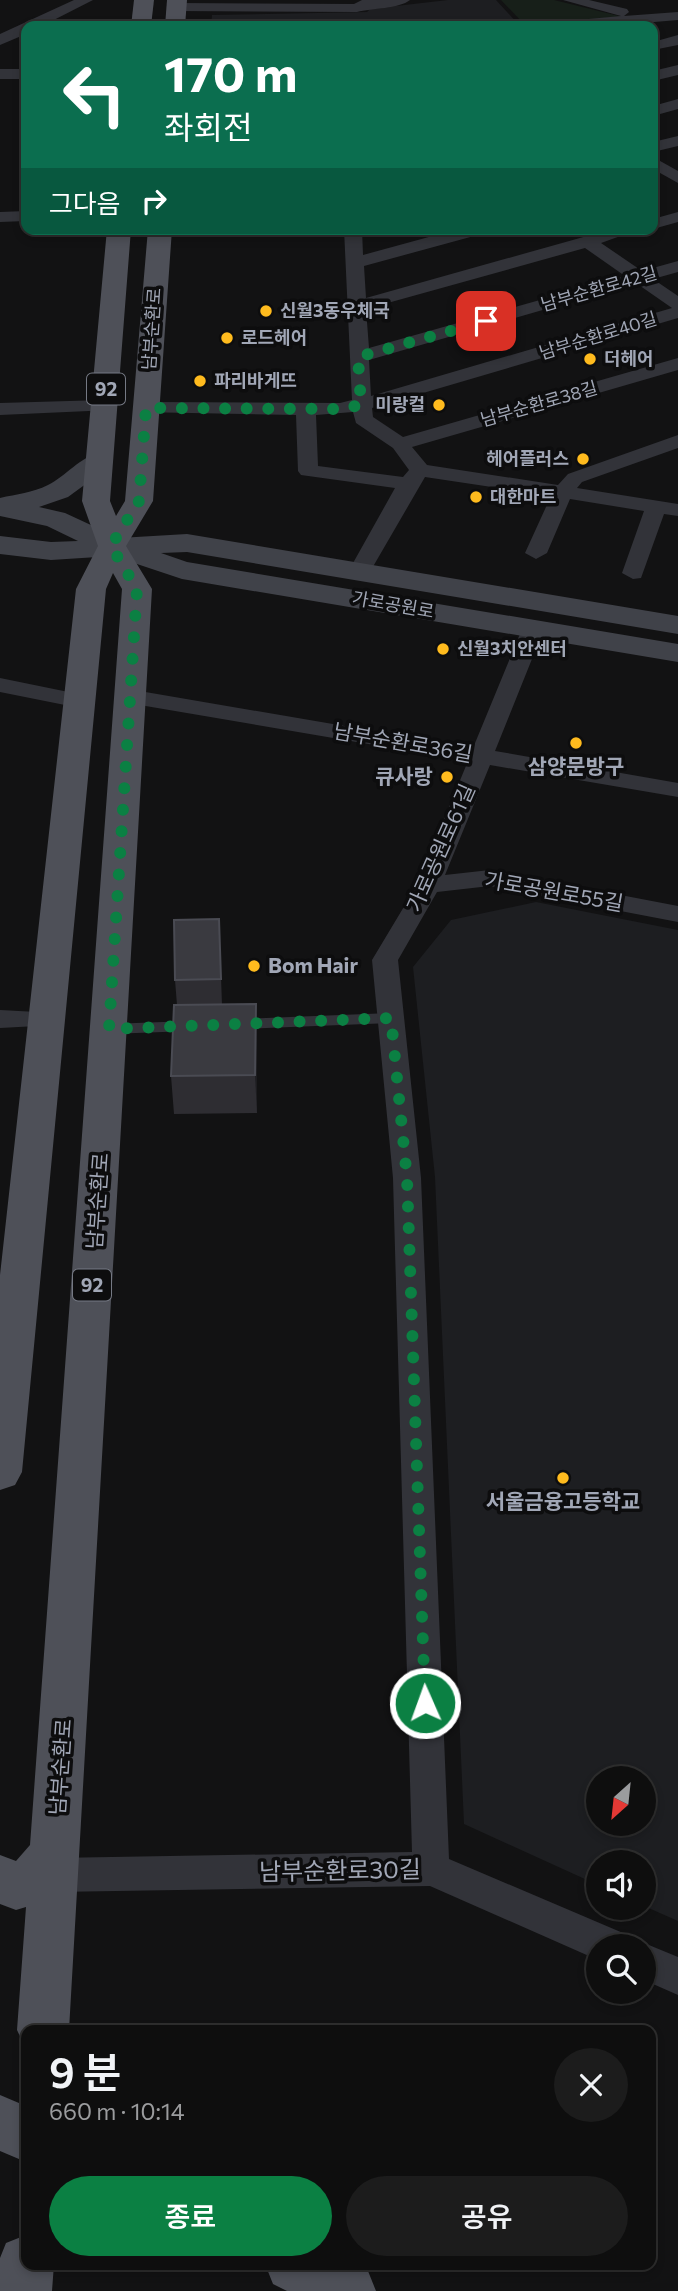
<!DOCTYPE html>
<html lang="ko">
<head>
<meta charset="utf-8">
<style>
	:root { --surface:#0e0e0e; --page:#1c1c1c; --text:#f1f3f6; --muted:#9b9c9e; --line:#2e2e2e; --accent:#0b8043 }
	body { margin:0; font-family:Commissioner,"Noto Sans KR",sans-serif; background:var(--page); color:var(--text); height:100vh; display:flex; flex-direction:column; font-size:26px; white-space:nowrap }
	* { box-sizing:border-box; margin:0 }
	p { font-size:23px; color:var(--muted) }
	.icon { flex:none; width:38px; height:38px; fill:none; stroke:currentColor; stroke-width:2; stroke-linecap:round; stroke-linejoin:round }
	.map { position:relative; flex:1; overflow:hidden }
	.details { position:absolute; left:21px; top:2025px; width:635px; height:245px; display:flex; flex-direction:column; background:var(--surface); border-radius:14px; box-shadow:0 4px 10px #0003,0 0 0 2px var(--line) }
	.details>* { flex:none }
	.guide { position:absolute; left:21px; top:21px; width:637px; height:214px; border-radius:14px; box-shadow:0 4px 10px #0003,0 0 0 2px var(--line); background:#0b6e4f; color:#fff; overflow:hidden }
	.needle { width:46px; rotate:207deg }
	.buttons { position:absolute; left:586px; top:1766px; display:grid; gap:14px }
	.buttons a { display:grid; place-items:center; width:70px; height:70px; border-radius:50%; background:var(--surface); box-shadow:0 4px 10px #0003,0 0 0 2px var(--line); font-size:35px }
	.pin { position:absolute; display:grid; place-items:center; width:60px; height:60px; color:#fff; margin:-30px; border-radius:14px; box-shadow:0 4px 10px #0006 }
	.me { position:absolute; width:77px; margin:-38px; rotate:358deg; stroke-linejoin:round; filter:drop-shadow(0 0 5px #0008) }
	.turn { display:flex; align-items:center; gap:24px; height:147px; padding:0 28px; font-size:32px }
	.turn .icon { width:91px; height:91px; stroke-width:2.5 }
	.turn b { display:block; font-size:49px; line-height:60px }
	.then { display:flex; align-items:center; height:66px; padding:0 28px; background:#0003; gap:14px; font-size:26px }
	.round { display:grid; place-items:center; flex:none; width:74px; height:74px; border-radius:37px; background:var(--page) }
	.head { display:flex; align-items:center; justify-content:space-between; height:119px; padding:0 28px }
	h1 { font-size:42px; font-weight:600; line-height:52px }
	.button { display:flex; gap:14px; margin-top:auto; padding:14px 28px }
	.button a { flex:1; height:80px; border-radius:42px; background:var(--accent); color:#fff; font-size:28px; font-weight:600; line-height:80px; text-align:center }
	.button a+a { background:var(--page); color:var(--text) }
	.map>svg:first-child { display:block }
	.built { fill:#1d1e21; fill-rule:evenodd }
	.green { fill:#171f19 }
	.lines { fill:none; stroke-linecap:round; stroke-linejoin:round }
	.service { fill:#323339; fill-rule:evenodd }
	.minor { fill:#323339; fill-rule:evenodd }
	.secondary { fill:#404249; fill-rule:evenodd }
	.primary { fill:#4e5058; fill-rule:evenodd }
	.wall { fill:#2e2d32 }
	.shaded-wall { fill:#1d1d20 }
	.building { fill:#3a3a40; stroke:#4a4b53; stroke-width:2 }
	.route { stroke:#0b8043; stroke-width:12; stroke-dasharray:0 21.6 }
	.poi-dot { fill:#ffbb1e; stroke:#0d0d0e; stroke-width:2.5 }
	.labels { text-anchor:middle; stroke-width:7; stroke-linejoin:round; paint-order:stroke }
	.far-street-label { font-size:18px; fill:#a1a7b6; stroke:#0d0d0e }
	.far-poi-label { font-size:18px; font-weight:bold; fill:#a1a7b6; stroke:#0d0d0e; text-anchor:start }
	.shield { fill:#0d0d0e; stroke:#757984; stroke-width:2 }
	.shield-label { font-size:19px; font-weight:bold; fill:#a1a7b6 }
	.street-label { font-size:21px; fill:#a1a7b6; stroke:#0d0d0e }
	.poi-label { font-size:21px; font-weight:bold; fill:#a1a7b6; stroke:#0d0d0e }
	.near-street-label { font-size:24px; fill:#a1a7b6; stroke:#0d0d0e }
</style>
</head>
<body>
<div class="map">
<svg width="678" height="2291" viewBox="0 0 678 2291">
	<rect width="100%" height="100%" fill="#121213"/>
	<g class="built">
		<polygon points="448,0 496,0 520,26 211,26 212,15 367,12 370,9"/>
		<path d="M536,902L678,930V1921L644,1906V1862H598V1885L464,1824L435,1177L413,967L451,920ZM598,1778H644V1824H598Z"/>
	</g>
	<polygon class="green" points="501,0 554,0 623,17 524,24"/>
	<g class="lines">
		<g class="service">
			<polygon points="391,1013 398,1018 391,1023 239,1029 232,1024 239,1019"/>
			<polygon points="190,1021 197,1026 190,1031 109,1034 102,1029 109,1024"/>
		</g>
		<g class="minor">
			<polygon points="74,0 93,0 42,26 26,26 26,34 0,45 0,34"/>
			<path d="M362,0H410C399,9 372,8 357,12L176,11L169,7L176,3L354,4Z"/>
			<polygon points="563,0 589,0 627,9 629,12 624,16 678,12 678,20 607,26 549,26 556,22 621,16"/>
			<polygon points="678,35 678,45 653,50 653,42"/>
			<polygon points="678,65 678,75 653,81 653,71"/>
			<rect x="0" y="69" width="26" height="10"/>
			<polygon points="678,99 678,109 653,116 653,106"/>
			<polygon points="678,136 678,146 653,152 653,142"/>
			<polygon points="653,157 678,171 678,183 653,169"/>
			<polygon points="26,211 26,221 0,222 0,212"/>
			<polygon points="678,212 678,222 653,229 653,219"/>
			<path d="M344,229H362L363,255L458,229H487L485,233L364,266L366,298L612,229H640L601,243L642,271L678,261V272L653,279L678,296V318L372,408L373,417L403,437L678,358V370L412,447L427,465L558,485L568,474L678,435V448L582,482L577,488L678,504V516L664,514L641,578L633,579L622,573L644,511L570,499L547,553L536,559L525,553L551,496L425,477L367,577H351L348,572L395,488L301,475L298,471L296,415L139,412L136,408L146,402L340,403L352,400ZM585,248L625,276L369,348L366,309ZM636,283L672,308L371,396L369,360ZM353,412L356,423L393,448L409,470L403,477L318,466L316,415Z"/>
			<polygon points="104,400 111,402 114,406 111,410 0,415 0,403"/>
			<polygon points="533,622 544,629 495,751 678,783 678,797 490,765 445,875 490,870 678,906 678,922 490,886 437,892 398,960 421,1178 449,1859 623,1933 629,1946 598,1946 598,1960 430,1886 54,1892 41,1887 36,1875 41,1863 54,1858 412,1852 393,1178 372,960 417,885 468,761 128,703 117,696 128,689 473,748 522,629"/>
			<polygon points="0,678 88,696 91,701 80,708 0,692"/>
			<polygon points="0,1010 56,1013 60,1019 56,1025 0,1028"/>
			<polygon points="644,1943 678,1957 678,1995 644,1980 644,1946 636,1946"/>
		</g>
		<path class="secondary" d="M99,453L109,455L113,461L109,467L68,497L39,507L65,513L119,538L187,534L678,616V634L187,552L161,553L187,562L678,644V662L182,579L113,556L51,560L0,554V536L51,542L78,541L47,526L0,516V498C17,494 32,493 48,485C66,476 80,457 99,453Z"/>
		<g class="primary">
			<polygon points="134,0 154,0 151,26 131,26"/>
			<polygon points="167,0 187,0 185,26 165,26"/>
			<polygon points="107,229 131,229 110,501 116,516 125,501 148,229 172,229 153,501 126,546 152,589 69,2030 26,2030 26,2049 17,2030 26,1907 16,1910 0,1904 0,1855 16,1861 30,1845 122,589 113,573 106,589 22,1472 15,1485 0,1490 0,1275 76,589 98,546 82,501"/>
			<polygon points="0,2095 26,2106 26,2162 0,2151"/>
			<polygon points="26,2235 26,2264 54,2264 52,2291 0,2291 0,2258 6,2243"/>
			<polygon points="265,2264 355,2264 368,2271 376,2291 287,2291 273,2284"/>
		</g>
	</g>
	<g class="wall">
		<polygon points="209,229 257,229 257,231 209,232"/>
		<polygon points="219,919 222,1005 257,1042 257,1113 174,1114 171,1076 177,1005 175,980"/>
	</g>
	<polygon class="shaded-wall" points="256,1004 257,1042 257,1113 255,1075"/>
	<g class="building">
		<polygon points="219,919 221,979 175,980 174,920"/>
		<polygon points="256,1004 255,1075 171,1076 174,1005"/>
	</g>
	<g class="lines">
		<polyline class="route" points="425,1703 407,1178 391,1018 109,1029 137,589 111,546 139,501 146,408 340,409 361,405 358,357 486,321"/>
	</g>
	<g class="poi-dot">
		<circle cx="266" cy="311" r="7"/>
		<circle cx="227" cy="338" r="7"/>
		<circle cx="590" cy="359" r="7"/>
		<circle cx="200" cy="381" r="7"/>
		<circle cx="439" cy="405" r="7"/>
		<circle cx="583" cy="459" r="7"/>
		<circle cx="476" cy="497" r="7"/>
		<circle cx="443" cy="649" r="7"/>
		<circle cx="576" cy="743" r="7"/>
		<circle cx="447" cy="777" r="7"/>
		<circle cx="254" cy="966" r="7"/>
		<circle cx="563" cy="1478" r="7"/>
	</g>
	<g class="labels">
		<g class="far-street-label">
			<text transform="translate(599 289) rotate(-16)" y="6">남부순환로42길</text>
			<text transform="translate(152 329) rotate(-86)" y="6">남부순환로</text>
			<text transform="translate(598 336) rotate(-17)" y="6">남부순환로40길</text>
			<text transform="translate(539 404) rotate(-16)" y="6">남부순환로38길</text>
			<text transform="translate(393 605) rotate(10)" y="6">가로공원로</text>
		</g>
		<g class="far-poi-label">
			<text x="280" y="317">신월3동우체국</text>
			<text x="241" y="344">로드헤어</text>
			<text x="604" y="365">더헤어</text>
			<text x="214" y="387">파리바게뜨</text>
			<text x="425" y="411" text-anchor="end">미랑컬</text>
			<text x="569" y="465" text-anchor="end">헤어플러스</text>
			<text x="490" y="503">대한마트</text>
			<text x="457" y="655">신월3치안센터</text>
		</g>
		<g class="shield">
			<rect x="87" y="373.5" width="38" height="31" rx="5"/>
			<rect x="73" y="1269.5" width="38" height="31" rx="5"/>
		</g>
		<g class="shield-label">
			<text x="106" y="396">92</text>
			<text x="92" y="1292">92</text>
		</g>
		<g class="street-label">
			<text transform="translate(403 743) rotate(10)" y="7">남부순환로36길</text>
			<text transform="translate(441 848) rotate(-66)" y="7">가로공원로61길</text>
			<text transform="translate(554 892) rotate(10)" y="7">가로공원로55길</text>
			<text transform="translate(98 1201) rotate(-86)" y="7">남부순환로</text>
			<text transform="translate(61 1767) rotate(-86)" y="7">남부순환로</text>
		</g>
		<g class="poi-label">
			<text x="576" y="774">삼양문방구</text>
			<text x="433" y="784" text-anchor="end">큐사랑</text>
			<text x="268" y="973" text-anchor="start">Bom Hair</text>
			<text x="563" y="1509">서울금융고등학교</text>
		</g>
		<g class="near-street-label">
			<text transform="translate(340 1871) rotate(-1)" y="8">남부순환로30길</text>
		</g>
	</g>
</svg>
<div class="buttons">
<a><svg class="needle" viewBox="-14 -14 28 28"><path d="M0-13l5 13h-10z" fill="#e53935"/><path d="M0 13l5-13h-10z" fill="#9b9c9e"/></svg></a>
<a><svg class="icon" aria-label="sound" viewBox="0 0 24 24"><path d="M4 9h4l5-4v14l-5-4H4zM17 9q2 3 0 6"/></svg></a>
<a><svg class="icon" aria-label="search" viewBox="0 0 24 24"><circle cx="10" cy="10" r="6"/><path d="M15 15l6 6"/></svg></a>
</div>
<div class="pin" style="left:486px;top:321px;background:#d93025"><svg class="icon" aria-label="arrive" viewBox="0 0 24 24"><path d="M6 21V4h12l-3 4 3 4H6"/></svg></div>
<svg class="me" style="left:425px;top:1703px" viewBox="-20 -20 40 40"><circle r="17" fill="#0b8043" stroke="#fff" stroke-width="3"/><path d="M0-11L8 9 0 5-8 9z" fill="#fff"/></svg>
<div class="guide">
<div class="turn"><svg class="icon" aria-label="left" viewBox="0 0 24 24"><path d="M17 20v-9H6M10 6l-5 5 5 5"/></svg><div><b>170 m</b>좌회전</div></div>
<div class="then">그다음<svg class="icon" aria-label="right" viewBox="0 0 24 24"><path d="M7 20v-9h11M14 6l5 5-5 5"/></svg></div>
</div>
<section class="details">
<div class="head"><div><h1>9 분</h1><p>660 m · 10:14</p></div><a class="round"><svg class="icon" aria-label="close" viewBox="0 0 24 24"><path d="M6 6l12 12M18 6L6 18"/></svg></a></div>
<div class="button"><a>종료</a><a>공유</a></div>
</section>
</div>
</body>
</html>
